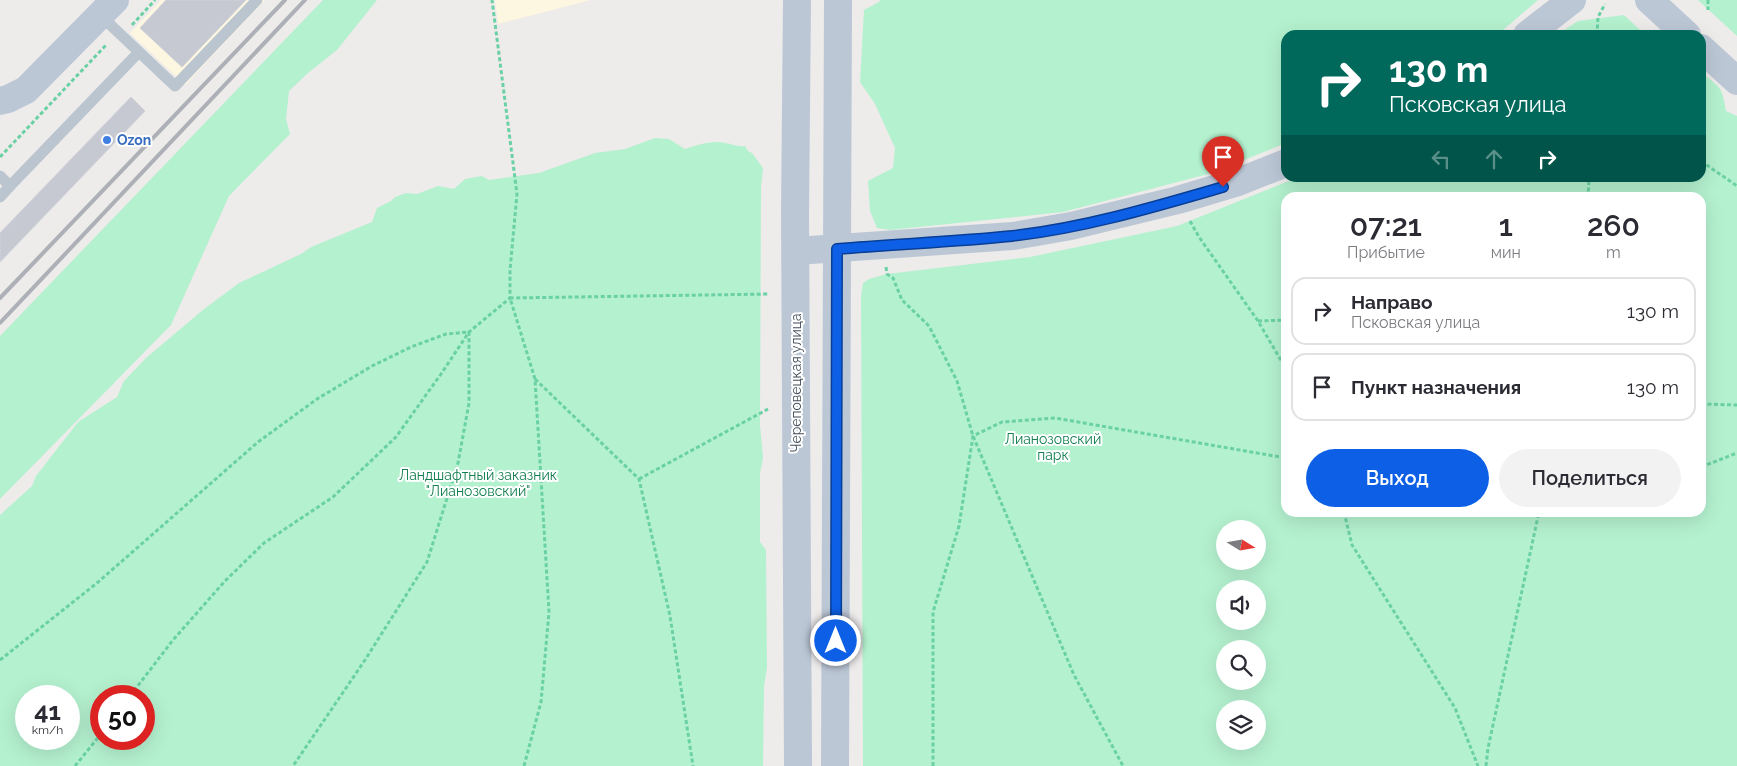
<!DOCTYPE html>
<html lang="ru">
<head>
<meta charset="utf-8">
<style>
	:root { --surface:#fff; --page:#f2f2f3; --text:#2b2b33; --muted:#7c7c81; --line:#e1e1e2; --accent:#0d60e6 }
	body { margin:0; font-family:Raleway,sans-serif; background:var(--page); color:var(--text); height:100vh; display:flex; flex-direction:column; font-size:19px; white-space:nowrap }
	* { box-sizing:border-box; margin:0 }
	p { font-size:16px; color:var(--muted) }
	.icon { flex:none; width:28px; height:28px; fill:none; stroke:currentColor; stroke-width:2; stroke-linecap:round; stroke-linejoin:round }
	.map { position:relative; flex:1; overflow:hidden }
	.side { position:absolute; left:1281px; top:192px; width:425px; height:325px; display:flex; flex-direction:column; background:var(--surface); border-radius:15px; box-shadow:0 5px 20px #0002 }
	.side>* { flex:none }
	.guide { position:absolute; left:1281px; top:30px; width:425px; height:152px; border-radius:15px; box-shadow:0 5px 20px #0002; background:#00695c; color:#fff; overflow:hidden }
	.needle { width:32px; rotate:101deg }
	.controls { position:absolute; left:1216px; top:520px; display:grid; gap:10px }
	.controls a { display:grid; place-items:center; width:50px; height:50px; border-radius:50%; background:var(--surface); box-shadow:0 5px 20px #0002; font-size:25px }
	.speed { position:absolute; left:15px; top:685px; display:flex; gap:10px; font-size:25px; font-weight:700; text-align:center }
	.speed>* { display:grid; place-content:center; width:65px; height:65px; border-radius:50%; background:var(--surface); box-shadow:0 5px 20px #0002; line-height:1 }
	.speed small { font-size:12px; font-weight:400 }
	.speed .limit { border:8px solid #d22; background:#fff; color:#111 }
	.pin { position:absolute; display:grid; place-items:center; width:42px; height:42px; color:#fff; margin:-51px -21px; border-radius:50% 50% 50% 0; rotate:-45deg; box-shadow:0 0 5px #0007 }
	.pin .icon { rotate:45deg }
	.me { position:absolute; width:55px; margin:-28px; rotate:0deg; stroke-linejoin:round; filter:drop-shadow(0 0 4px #0008) }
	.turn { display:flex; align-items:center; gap:18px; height:105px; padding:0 25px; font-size:22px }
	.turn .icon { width:65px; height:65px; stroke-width:2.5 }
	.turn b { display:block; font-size:35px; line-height:42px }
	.lanes { display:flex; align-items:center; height:48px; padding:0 25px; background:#0003; justify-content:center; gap:25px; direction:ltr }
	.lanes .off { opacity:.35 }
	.eta { display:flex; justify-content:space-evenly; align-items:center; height:85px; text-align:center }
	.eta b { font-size:30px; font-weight:600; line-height:35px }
	.button { display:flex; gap:10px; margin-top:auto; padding:10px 25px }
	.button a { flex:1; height:58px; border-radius:30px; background:var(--accent); color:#fff; font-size:20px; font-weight:600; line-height:58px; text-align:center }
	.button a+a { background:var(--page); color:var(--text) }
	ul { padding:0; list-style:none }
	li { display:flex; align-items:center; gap:15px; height:68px; margin:0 10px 8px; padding:0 15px; border:2px solid var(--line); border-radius:15px }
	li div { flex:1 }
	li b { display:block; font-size:19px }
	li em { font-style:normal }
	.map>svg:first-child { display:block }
	.commercial { fill:#fdf6e0 }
	.green { fill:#b4f1cf; fill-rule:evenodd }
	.building { fill:#c7c9d2; stroke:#ced1d8 }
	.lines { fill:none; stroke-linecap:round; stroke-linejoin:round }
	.path { stroke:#6ad1a4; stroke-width:3; stroke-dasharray:4 2.5; stroke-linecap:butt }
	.lane { stroke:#bbc5cf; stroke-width:11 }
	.secondary { stroke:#bcc7d6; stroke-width:28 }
	.rail { stroke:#adb0b6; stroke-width:4 }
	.route-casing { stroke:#083e96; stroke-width:12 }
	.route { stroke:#0d60e6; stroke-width:9 }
	.shop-dot { fill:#3f7fe0; stroke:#fff; stroke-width:2 }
	.labels { text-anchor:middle; stroke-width:4; stroke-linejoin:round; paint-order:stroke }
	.shop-label { font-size:14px; font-weight:bold; fill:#366cbe; stroke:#fff; text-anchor:start }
	.street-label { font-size:14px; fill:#434d59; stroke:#fff }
	.park-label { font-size:14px; fill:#107e4d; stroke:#fff }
</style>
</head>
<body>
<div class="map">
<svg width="1737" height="766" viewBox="0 0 1737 766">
	<rect width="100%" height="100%" fill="#eeebeb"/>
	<g class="commercial">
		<polygon points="161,0 265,0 185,85 130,33"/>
		<polygon points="495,0 591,0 498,24"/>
	</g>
	<g class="green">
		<polygon points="323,0 377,0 337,50 308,73 289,91 286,119 290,134 229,196 171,325 0,499 0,336"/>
		<polygon points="880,0 1538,0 1497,35 1286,35 1286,143 1212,173 1063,212 890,230 877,228 870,211 868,181 893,168 895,148 875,104 860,82 864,10 879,2"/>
		<polygon points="1698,0 1737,0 1737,36"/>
		<polygon points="1624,15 1642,32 1649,35 1557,35 1578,21"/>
		<path d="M1701,72C1720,88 1722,85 1726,111L1737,116V766H863L861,296L863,283L869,279L887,274L1030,257L1177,226L1296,178H1701ZM1286,198H1701V512H1286ZM1225,529H1258V561H1225ZM1225,589H1258V621H1225ZM1225,649H1258V681H1225ZM1225,709H1258V741H1225Z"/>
		<path d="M655,138L669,139L685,149C698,145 712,140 725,143C734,144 736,147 745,146L748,151L752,153L763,168L761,187L760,425L763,458L760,473V542L766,550L767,668L764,686L763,766H0V515L32,486L36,476L78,422L117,397L124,381L146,358L204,309L239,283L301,254L311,247L372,222L377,208L391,201L395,197L406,193L417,194L438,186L454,189L465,179L482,176L489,180L539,173L595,153L625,149ZM26,696H69V739H26ZM144,696V739H101V696Z"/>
	</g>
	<g class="building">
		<polygon points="166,0 246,0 182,67 140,28"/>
		<polygon points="131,97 145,111 0,262 0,233"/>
	</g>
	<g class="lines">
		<g class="path">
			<polyline points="1708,0 1708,10"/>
			<polyline points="132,25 155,0"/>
			<polyline points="1597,35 1598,17 1605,4"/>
			<polyline points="0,157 107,44"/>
			<polyline points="1701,161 1737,186"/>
			<polyline points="1588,198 1589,178"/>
			<polyline points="1190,221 1199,237 1258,321 1286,369"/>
			<polyline points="886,267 887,274 893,278 902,300 929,326 957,381 973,436 1074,675 1123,766"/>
			<polyline points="1258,321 1286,320"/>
			<polyline points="535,379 639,479 670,616 693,766"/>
			<polyline points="1701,404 1737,405"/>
			<polyline points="1701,467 1737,453"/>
			<polyline points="639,479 768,409"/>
			<polyline points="1344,512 1352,545 1455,708 1478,766"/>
			<polyline points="0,660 97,583 258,442 317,399 372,366 411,347 446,334 469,332 469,403 458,463 427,562 365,660 293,766"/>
			<polyline points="130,696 173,640 225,581 264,543 333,497 396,437 441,374 469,332 510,298 510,270 517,194 492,0"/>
			<polyline points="75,766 101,734"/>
			<polyline points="524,766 541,702 549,612 535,379 510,298 769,294"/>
			<polyline points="933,766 933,612 959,526 973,436 1002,422 1055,418 1286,458"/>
			<polyline points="1486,766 1488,748 1539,512"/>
		</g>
		<g class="lane">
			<polyline points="100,15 175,86 257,0"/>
			<polyline points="0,176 10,186 139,52"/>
			<polyline points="0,197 10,186"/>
		</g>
		<g class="secondary">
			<polyline points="797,0 795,214 798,766"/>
			<polyline points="1649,0 1687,35"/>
			<polyline points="1527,35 1572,0"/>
			<polyline points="1701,48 1737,81"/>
			<polyline points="0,101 8,99 26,90 115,0"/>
			<polyline points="796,251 1013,236 1071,226 1178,200 1238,182 1286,163"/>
			<polyline points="835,766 838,0"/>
		</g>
		<g class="rail">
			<polyline points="0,298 285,0"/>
			<polyline points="0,323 305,0"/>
		</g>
	</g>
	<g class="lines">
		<defs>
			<path id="route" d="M836,641L837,249C895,244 954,242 1012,236C1084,228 1154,207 1223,187"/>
		</defs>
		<use href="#route" class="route-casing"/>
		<use href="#route" class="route"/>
	</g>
	<circle class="shop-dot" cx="107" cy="140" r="5"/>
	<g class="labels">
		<g class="shop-label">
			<text x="117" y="145">Ozon</text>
		</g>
		<g class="street-label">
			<text transform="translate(796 383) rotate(-90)" y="5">Череповецкая улица</text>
		</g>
		<g class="park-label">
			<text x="1053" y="444">Лианозовский<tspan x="1053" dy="16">парк</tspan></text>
			<text x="478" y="480">Ландшафтный заказник<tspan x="478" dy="16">"Лианозовский"</tspan></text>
		</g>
	</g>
</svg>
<div class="controls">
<a><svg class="needle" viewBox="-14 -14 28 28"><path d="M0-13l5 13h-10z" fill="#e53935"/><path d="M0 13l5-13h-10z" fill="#7c7c81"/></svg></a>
<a><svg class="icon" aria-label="sound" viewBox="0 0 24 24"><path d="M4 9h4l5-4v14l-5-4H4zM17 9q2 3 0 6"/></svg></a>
<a><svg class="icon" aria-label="search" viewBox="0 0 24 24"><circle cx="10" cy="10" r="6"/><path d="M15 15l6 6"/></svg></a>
<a><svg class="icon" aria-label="layers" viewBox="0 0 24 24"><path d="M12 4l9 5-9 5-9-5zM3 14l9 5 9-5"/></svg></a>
</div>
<div class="speed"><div>41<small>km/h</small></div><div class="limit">50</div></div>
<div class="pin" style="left:1223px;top:187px;background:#d93025"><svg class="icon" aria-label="arrive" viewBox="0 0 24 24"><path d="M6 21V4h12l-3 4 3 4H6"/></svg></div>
<svg class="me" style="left:836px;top:641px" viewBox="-20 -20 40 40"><circle r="17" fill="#0d60e6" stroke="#fff" stroke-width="3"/><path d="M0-11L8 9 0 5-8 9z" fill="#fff"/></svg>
<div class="guide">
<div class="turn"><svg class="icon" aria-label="right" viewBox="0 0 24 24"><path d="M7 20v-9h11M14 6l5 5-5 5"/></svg><div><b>130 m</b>Псковская улица</div></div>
<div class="lanes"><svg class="icon off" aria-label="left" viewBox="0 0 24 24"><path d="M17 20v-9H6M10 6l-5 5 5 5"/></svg><svg class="icon off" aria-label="ahead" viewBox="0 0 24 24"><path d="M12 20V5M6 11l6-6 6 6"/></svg><svg class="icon" aria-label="right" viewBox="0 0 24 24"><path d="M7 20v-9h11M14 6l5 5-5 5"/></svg></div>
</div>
<section class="side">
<div class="eta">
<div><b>07:21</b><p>Прибытие</p></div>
<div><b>1</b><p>мин</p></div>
<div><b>260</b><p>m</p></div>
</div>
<ul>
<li><svg class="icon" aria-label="right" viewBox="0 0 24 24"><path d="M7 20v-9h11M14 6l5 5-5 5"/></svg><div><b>Направо</b><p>Псковская улица</p></div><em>130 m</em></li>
<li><svg class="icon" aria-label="arrive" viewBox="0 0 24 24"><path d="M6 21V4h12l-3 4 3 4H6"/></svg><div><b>Пункт назначения</b></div><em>130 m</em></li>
</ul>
<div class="button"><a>Выход</a><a>Поделиться</a></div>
</section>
</div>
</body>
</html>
